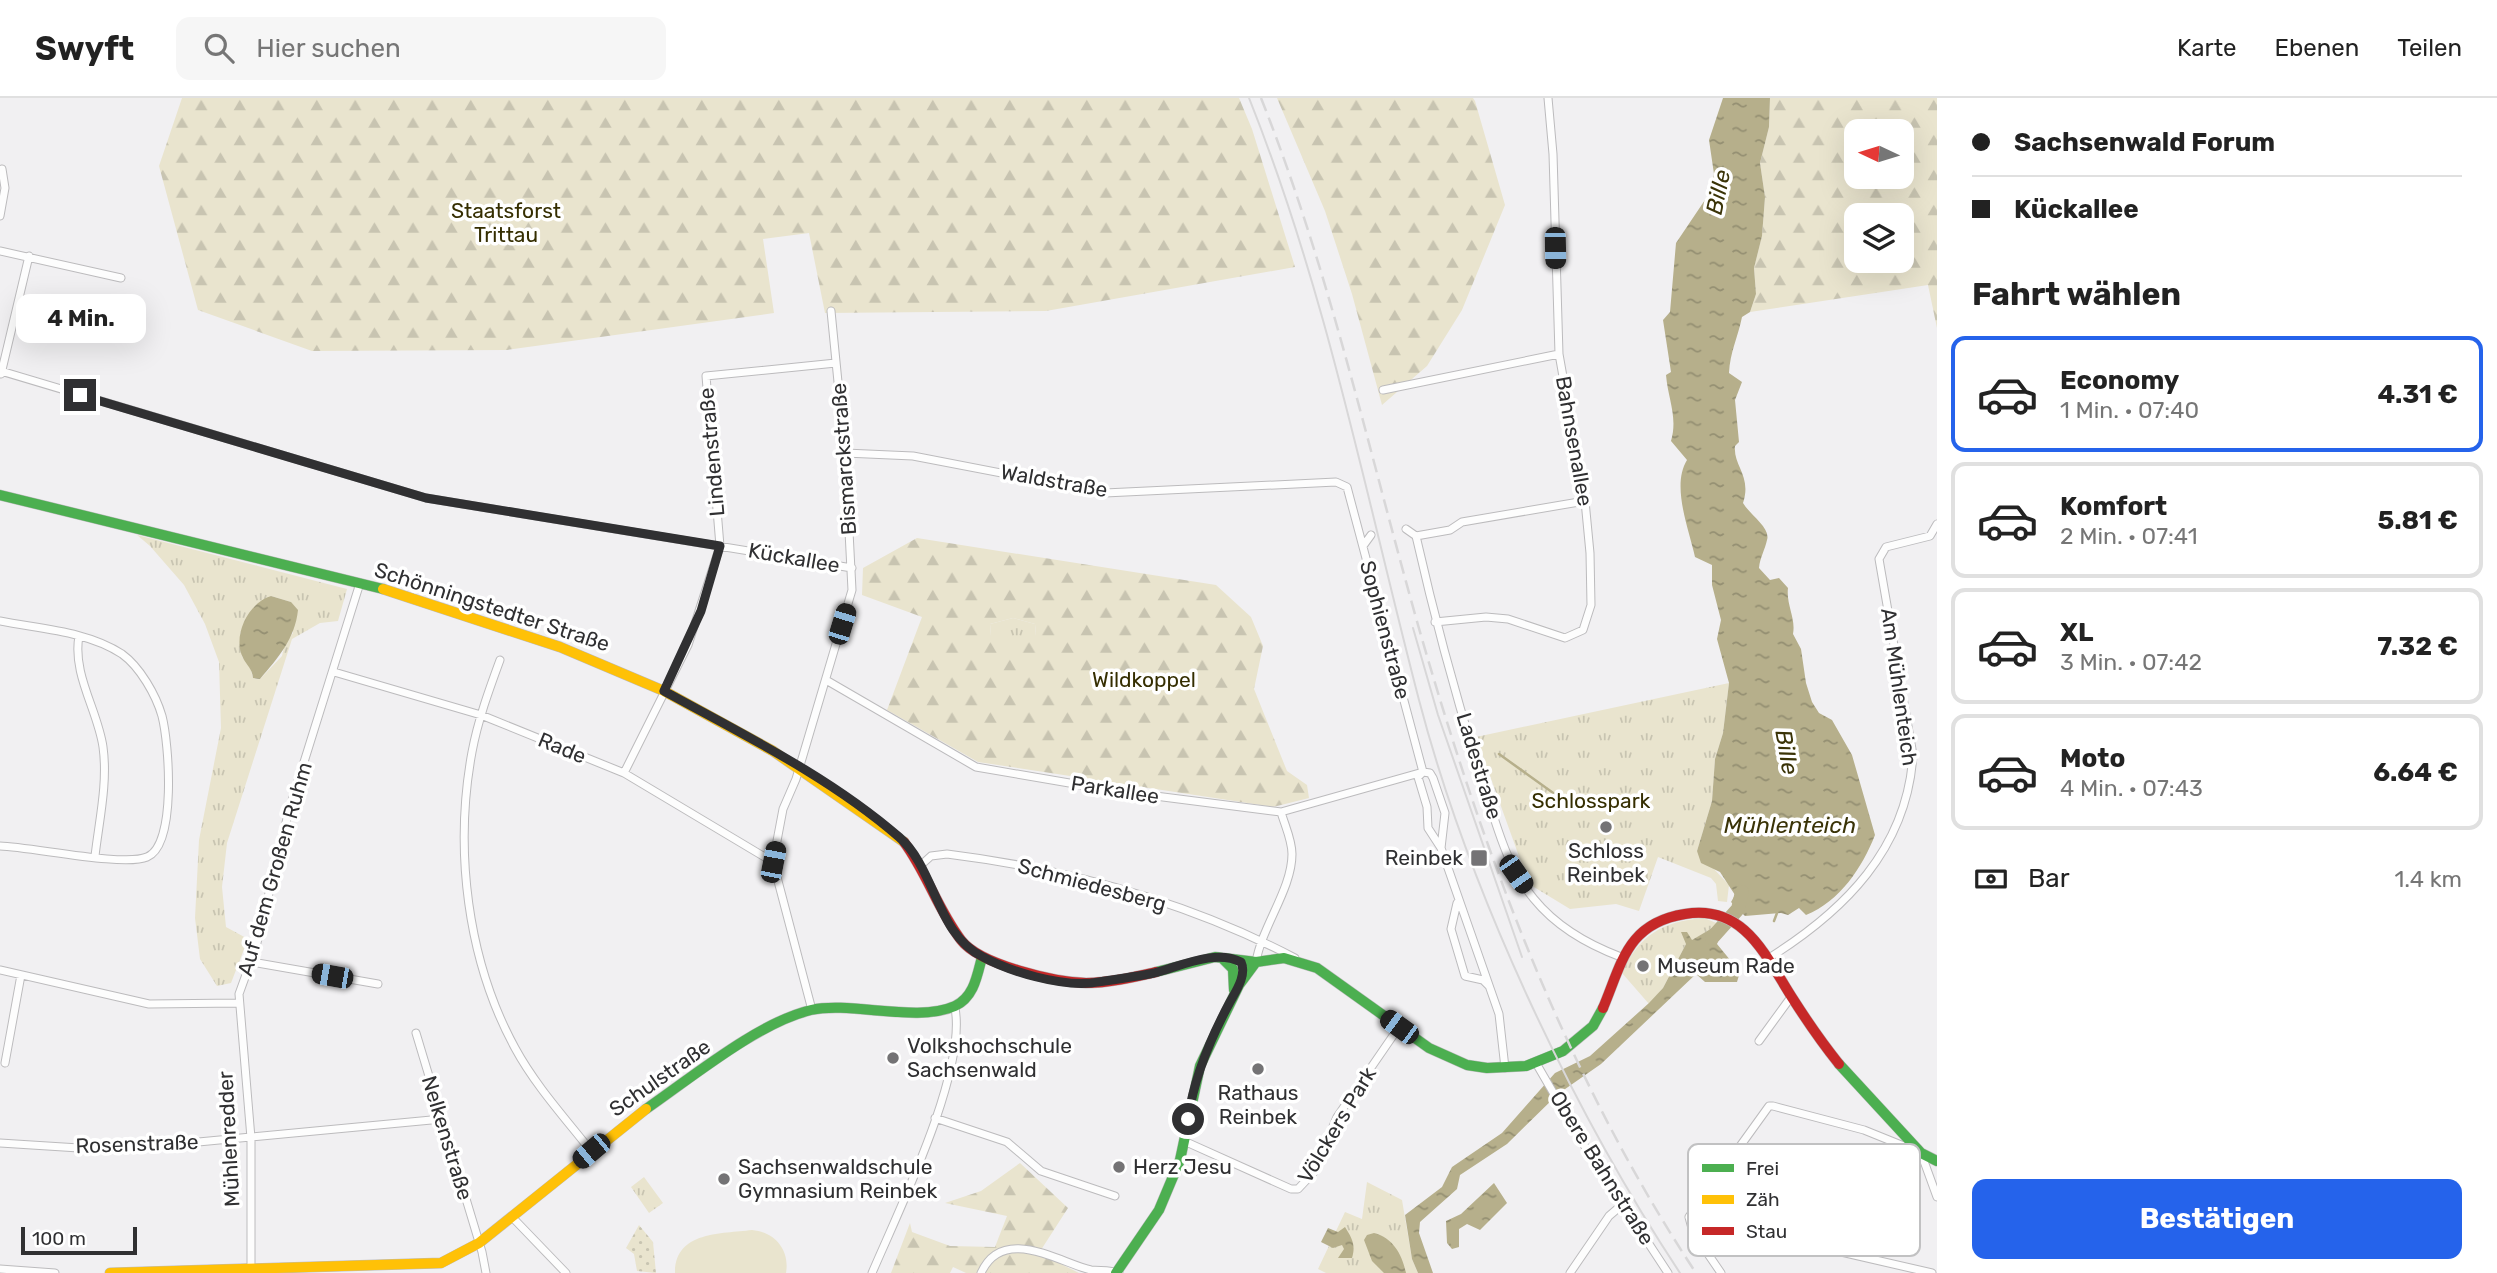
<!DOCTYPE html>
<html lang="de">
<meta charset="utf-8">
<style>
body{margin:0;font-family:Rubik,sans-serif;background:#f6f6f6;color:#222;height:100vh;display:flex;flex-direction:column;font-size:26px;white-space:nowrap}
*{box-sizing:border-box;margin:0}
p{font-size:23px;color:#767676}
.icon{flex:none;width:38px;height:38px;fill:none;stroke:currentColor;stroke-width:2;stroke-linecap:round;stroke-linejoin:round}
.map{position:relative;flex:1;overflow:hidden}
.drawer{display:flex;flex-direction:column;background:#fff;width:560px}
.drawer>*{flex:none}
.hud{display:grid;align-content:center;height:154px;padding:0 35px;background:#fff}
.needle{width:46px;rotate:274deg}
.buttons{position:absolute;left:1844px;top:21px;display:grid;gap:14px}
.buttons a{display:grid;place-items:center;width:70px;height:70px;border-radius:14px;background:#fff;box-shadow:0 7px 28px #0002;font-size:35px}
.scale{position:absolute;left:21px;bottom:18px;width:116px;box-sizing:border-box;padding-left:7px;border:4px solid #303032;border-top:0;font-size:19px;line-height:24px;white-space:nowrap;color:#303032;-webkit-text-stroke:5px #fff;paint-order:stroke}
.end{position:absolute;width:32px;height:32px;margin:-16px;border:9px solid #303032;background:#fff;box-shadow:0 0 0 4px #fff}
.from{border-radius:50%}
.bubble{position:absolute;height:49px;border-radius:14px;background:#fff;box-shadow:0 7px 28px #0002;font-size:23px;font-weight:700;line-height:49px;text-align:center}
.car{position:absolute;width:21px;height:42px;margin:-21px -10px;border-radius:9px;box-shadow:0 0 5px 2px #0007;background:linear-gradient(#222 24%,#8ab4d8 0 40%,#222 0 76%,#8ab4d8 0 86%,#222 0)}
.hud b{display:flex;align-items:center;gap:24px;height:66px;font-size:26px}
.hud b+b{border-top:2px solid #e0e0e0}
.hud i{width:18px;height:18px;background:#222}
ul{padding:0;list-style:none}
li{display:flex;align-items:center;gap:21px;height:116px;margin:0 14px 10px;padding:0 21px;border:4px solid #e0e0e0;border-radius:14px}
li div{flex:1}
li b{display:block;font-size:26px}
li em{font-style:normal;font-weight:700}
li.active{border-color:#2563eb}
li>.icon{width:63px;height:63px;stroke-width:1.5}
h2{padding:0 35px;font-size:32px;line-height:84px}
.pay{display:flex;align-items:center;gap:18px;height:77px;padding:0 35px;font-size:26px}
.pay p{margin-inline-start:auto}
.primary-button{display:flex;gap:14px;margin-top:auto;padding:14px 35px}
.primary-button a{flex:1;height:80px;border-radius:14px;background:#2563eb;color:#fff;font-size:28px;font-weight:700;line-height:80px;text-align:center}
header{display:flex;align-items:center;gap:42px;box-sizing:border-box;height:98px;padding:0 35px;background:#fff;border-bottom:2px solid #e0e0e0}
header strong{font-size:33px}
nav{display:flex;gap:38px;margin-inline-start:auto;font-size:24px}
.search{width:490px;height:63px;background:#f6f6f6;display:flex;align-items:center;gap:18px;box-sizing:border-box;padding:0 24px;border-radius:14px;color:#767676;font-size:26px}
main{display:flex;flex:1;min-height:0}
.map>svg:first-child{display:block}
</style>
<header>
<strong>Swyft</strong>
<div class="search"><svg class="icon" aria-label="search" viewBox="0 0 24 24"><circle cx="10" cy="10" r="6"/><path d="M15 15l6 6"/></svg>Hier suchen</div>
<nav><a>Karte</a><a>Ebenen</a><a>Teilen</a></nav>
</header>
<main>
<div class="map">
<svg width="1937" height="1175" viewBox="0 0 1937 1175">
<defs>
<pattern id="grass-tufts" width="24" height="20" patternUnits="userSpaceOnUse" patternTransform="scale(1.75)"><rect width="24" height="20" fill="#e9e4ce"/><path d="M3 7l-1-3M5 7V3M7 7l1-3M15 17l-1-3M17 17v-4M19 17l1-3" fill="none" stroke="#c8c4b1"/></pattern>
<pattern id="forest-firs" width="22" height="20" patternUnits="userSpaceOnUse" patternTransform="scale(1.75)"><rect width="22" height="20" fill="#e9e4ce"/><path d="M5 1l3.5 6h-7zM16 11l3.5 6h-7z" fill="#c8c4b1"/></pattern>
<pattern id="garden-dots" width="8" height="8" patternUnits="userSpaceOnUse" patternTransform="scale(1.75)"><rect width="8" height="8" fill="#e9e4ce"/><path d="M2 2h.1M6 6h.1" fill="none" stroke="#c8c4b1" stroke-width="1.8" stroke-linecap="round"/></pattern>
<pattern id="water-ripples" width="26" height="14" patternUnits="userSpaceOnUse" patternTransform="scale(1.75)"><rect width="26" height="14" fill="#b6af8b"/><path d="M2 4q2-2 4 0t4 0M15 11q2-2 4 0t4 0" fill="none" stroke="#948f72"/></pattern>
</defs>
<rect width="100%" height="100%" fill="#f1f0f2"/>
<path fill="url(#grass-tufts)" fill-rule="evenodd" d="M137 437 347 491 338 523 320 525 292 541 227 745 222 789 226 829 248 841 231 885 217 888 200 861 195 820 199 742 221 630 219 564 205 526 184 487 150 448ZM271 498 291 504 293 535 285 545 282 558 260 581 253 580 250 568 242 559 240 535Z
M1013 520 1035 526 1036 538 991 539 990 526Z
M1729 585 1723 635 1715 661 1712 703 1697 753 1729 787 1727 804 1718 803 1716 786 1711 780 1658 759 1639 813 1616 806 1570 811 1529 786 1476 639Z
M1704 820 1719 826 1686 846 1663 890 1649 906 1622 875C1639 837 1663 823 1704 820Z
M644 1079 663 1105 649 1115 631 1089Z
M1367 1084 1402 1102 1412 1161 1418 1175H1326L1318 1171 1345 1114 1362 1121Z"/>
<path fill="url(#forest-firs)" fill-rule="evenodd" d="M182 0H1239L1252 31 1295 169 1046 213 825 215 809 135 763 141 774 215 507 252 312 253 198 212 159 68Z
M1277 0H1473L1475 3 1505 107 1462 212 1427 268 1382 307 1352 196 1325 113Z
M1770 0H1937V230L1928 187 1750 214 1756 196 1754 170 1762 138 1765 99 1760 65 1769 29ZM1857 33H1902V79H1857ZM1857 117H1902V163H1857Z
M917 440 1216 487 1251 519 1263 548 1254 591 1287 673 1307 687 1309 700 1273 709 978 664 887 612 922 519 862 497 863 470ZM1013 520 1035 526 1036 538H991L990 526Z
M1020 1065 1068 1110 1039 1155 1079 1175H966L953 1169 950 1175H891L910 1125 912 1134 950 1148 995 1149 1007 1118 945 1105 981 1093Z"/>
<path fill="url(#garden-dots)" d="M639 1127 653 1144 656 1175 637 1173 634 1156 626 1150Z"/>
<path fill="#e9e4ce" d="M752 1132C775 1134 790 1152 786 1175H675C675 1133 721 1136 752 1132Z"/>
<path fill="url(#water-ripples)" d="M1723 0H1770L1769 29 1760 65 1765 99 1762 138 1754 170 1756 196 1750 214 1742 219C1738 239 1730 254 1729 275L1742 284 1735 302 1739 344 1735 348C1733 368 1752 378 1743 405 1750 417 1771 430 1767 442 1765 452 1760 459 1759 470L1770 482 1779 480 1788 490C1786 507 1796 520 1793 536L1801 551 1806 585 1812 604 1819 615 1832 622 1852 657 1875 737C1862 770 1840 803 1806 817L1799 810 1788 817 1781 815 1745 818 1731 804 1735 797 1720 774 1701 765 1697 753 1712 703 1715 661 1723 635 1729 585 1717 541 1721 522 1712 487V467L1695 459C1689 431 1671 388 1687 362L1671 343C1678 319 1668 301 1666 277L1671 274 1663 222 1670 214 1676 145 1711 93 1714 76 1709 42Z
M271 498 291 504 298 512C295 541 278 560 260 581L253 580C252 570 247 568 243 560 232 538 248 505 271 498Z
M1719 826 1724 828 1717 846 1740 874 1737 884H1705L1696 876 1601 966 1558 996 1507 1046 1460 1077 1457 1091 1420 1124 1419 1135 1433 1175H1418L1412 1161 1405 1117 1442 1089 1452 1069 1502 1035 1555 975 1590 958 1649 905 1663 890 1686 846 1681 834H1687L1692 842Z
M1494 1085 1507 1105 1480 1132 1467 1126 1459 1131V1149L1452 1151 1447 1145 1446 1123 1461 1116Z
M1345 1129C1352 1140 1356 1147 1352 1160H1338L1344 1151 1342 1147 1333 1150 1321 1144 1328 1130 1338 1134Z
M1374 1135C1393 1140 1402 1156 1406 1175H1384L1372 1163 1364 1142 1367 1137Z"/>
<g fill="none" stroke-linecap="round" stroke-linejoin="round">
<path stroke="#b6af8b" stroke-width="2.5" d="M1499 656 1563 702
M1774 823 1777 815"/>
<path stroke="#b6af8b" stroke-width="14" d="M1712 840 1738 811 1742 794"/>
<g stroke="#bcbbbd" stroke-width="9">
<path id="street" d="M0 118 5 90 2 71
M0 153 121 180
M1 273 426 400 852 470
M1 276 29 158
M1383 292 1559 256
M845 355 913 358 1105 395 1336 384 1347 389 1423 674 1418 679 1427 709 1428 730 1441 750
M1406 431 1416 438C1435 522 1457 603 1483 685 1496 725 1506 768 1534 801 1556 828 1589 847 1621 859
M1416 438 1450 432 1462 424 1585 403
M1363 448 1371 437
M0 523C40 531 87 533 122 556 140 569 156 597 162 618 169 645 177 747 147 759 124 769 32 749 0 748
M1435 524 1486 519 1508 521 1565 540 1583 532 1591 507 1590 455 1585 403 1559 256 1553 56 1548 0
M79 538C72 576 98 613 103 649 108 685 99 723 95 758
M500 562C489 592 478 622 472 654 454 751 467 862 515 950 535 987 565 1020 591 1053
M334 574 481 617 624 675 773 764
M826 582 976 669 1116 693 1281 714 1423 674
M1423 674 1430 675 1433 680 1445 715 1441 750 1499 916 1505 970
M624 675 688 547 720 448 706 278 836 265
M921 767 931 758 947 756C1067 771 1188 804 1295 860
M1457 805 1451 831 1465 878 1483 882 1489 888
M1769 860C1844 813 1907 751 1913 657L1879 461 1886 449 1930 438 1937 426
M252 864 378 886
M1256 864C1262 828 1292 791 1292 756 1292 742 1285 728 1281 714
M0 872 149 906 239 905
M812 912 773 764 783 711 796 681 852 492 845 355 831 213
M416 935 482 1154 486 1175
M1759 943 1791 899
M5 965 21 877
M1536 965 1580 1041 1668 1175
M935 1020 1007 1044 1041 1073 1115 1098
M1184 1043 1291 1091H1298L1314 1074 1337 1019 1399 929
M0 1045 79 1050 167 1047 442 1021
M1689 1119 1769 1008H1773L1864 1032 1921 1055 1937 1099
M1689 1119 1932 1175
M1689 1119 1693 1134 1721 1175
M513 1120 566 1175
M251 1169V1040L239 896 256 849 289 712 360 485
M0 1171 55 1175
M872 1175C898 1114 967 974 955 910
M981 1175C1003 1126 1060 1165 1091 1172 1101 1173 1110 1172 1119 1175
M1570 1175 1609 1118 1623 1106"/>
</g>
<g stroke="#bcbbbd" stroke-width="11">
<path id="fast" d="M0 397 383 491
M1222 860 1233 871 1234 892
M1156 874 1215 859 1256 864 1284 860 1317 870 1429 950 1467 967 1487 970 1526 968 1563 953 1593 928 1603 910
M1839 966 1921 1055 1937 1063
M646 1011C691 980 759 924 811 912 851 903 917 925 955 908 974 899 977 878 982 859
M1116 1175 1159 1112 1180 1062 1200 968 1239 887 1256 864"/>
</g>
<g stroke="#bcbbbd" stroke-width="11">
<path id="slow" d="M383 491 560 549 664 593 773 653 904 744
M110 1175 441 1165 479 1145 646 1011"/>
</g>
<g stroke="#bcbbbd" stroke-width="11">
<path id="jam" d="M904 744C927 775 938 812 961 842 980 867 1055 884 1086 885 1108 885 1134 879 1156 874
M1603 910C1622 865 1627 825 1685 816 1745 806 1766 859 1793 901 1807 923 1823 946 1839 966"/>
</g>
<use href="#street" stroke="#fdfdfd" stroke-width="7"/>
<use href="#fast" stroke="#4caf50" stroke-width="10"/>
<use href="#slow" stroke="#ffc107" stroke-width="10"/>
<use href="#jam" stroke="#c62828" stroke-width="10"/>
<path stroke="#d8d7d8" stroke-width="2" d="M1249 0C1327 195 1366 399 1419 602 1469 793 1571 1010 1680 1175
M1413 530 1438 617 1522 859"/>
<path stroke="#d8d7d8" stroke-width="2.5" stroke-dasharray="14 7" stroke-linecap="butt" d="M1261 0C1329 171 1368 350 1418 527 1483 754 1565 977 1696 1175"/>
</g>
<g fill="none" stroke-linecap="round" stroke-linejoin="round">
<path stroke="#303032" stroke-width="9" d="M80 297 426 400 720 448 701 513 664 593C744 637 830 679 899 739 936 771 936 836 983 859 1011 874 1059 888 1091 885 1112 882 1134 879 1154 875 1181 868 1215 851 1241 864 1247 877 1236 893 1230 904 1210 941 1194 979 1188 1021"/>
</g>
<g fill="#747375" stroke="#fff" stroke-width="2.5">
<circle cx="1606" cy="729" r="7"/>
<rect x="1470" y="751" width="18" height="18" rx="3.5"/>
<circle cx="1643" cy="868" r="7"/>
<circle cx="893" cy="960" r="7"/>
<circle cx="1258" cy="971" r="7"/>
<circle cx="1119" cy="1069" r="7"/>
<circle cx="724" cy="1081" r="7"/>
</g>
<g text-anchor="middle" stroke-width="7" stroke-linejoin="round" paint-order="stroke">
<g font-size="21" fill="#352e01" stroke="#fff">
<text x="506" y="120">Staatsforst<tspan x="506" dy="24">Trittau</tspan></text>
<text x="1144" y="589">Wildkoppel</text>
<text x="1591" y="710">Schlosspark</text>
</g>
<g font-size="21" fill="#303032" stroke="#fff">
<text transform="translate(1574 343) rotate(80)" y="7">Bahnsenallee</text>
<text transform="translate(712 354) rotate(-95)" y="7">Lindenstraße</text>
<text transform="translate(844 361) rotate(-94)" y="7">Bismarckstraße</text>
<text transform="translate(1054 383) rotate(10)" y="7">Waldstraße</text>
<text transform="translate(794 460) rotate(10)" y="7">Kückallee</text>
<text transform="translate(492 509) rotate(18)" y="7">Schönningstedter Straße</text>
<text transform="translate(1385 532) rotate(75)" y="7">Sophienstraße</text>
<text transform="translate(1899 589) rotate(82)" y="7">Am Mühlenteich</text>
<text transform="translate(562 650) rotate(22)" y="7">Rade</text>
<text transform="translate(1479 668) rotate(73)" y="7">Ladestraße</text>
<text transform="translate(1115 692) rotate(9)" y="7">Parkallee</text>
<text transform="translate(275 771) rotate(-74)" y="7">Auf dem Großen Ruhm</text>
<text transform="translate(1092 787) rotate(15)" y="7">Schmiedesberg</text>
<text transform="translate(660 980) rotate(-35)" y="7">Schulstraße</text>
<text transform="translate(1337 1027) rotate(-59)" y="7">Völckers Park</text>
<text transform="translate(447 1040) rotate(73)" y="7">Nelkenstraße</text>
<text transform="translate(229 1041) rotate(-93)" y="7">Mühlenredder</text>
<text transform="translate(137 1046) rotate(-2)" y="7">Rosenstraße</text>
<text transform="translate(1602 1070) rotate(58)" y="7">Obere Bahnstraße</text>
</g>
<g font-size="21" fill="#303032" stroke="#fff" text-anchor="start">
<text x="1606" y="760" text-anchor="middle">Schloss<tspan x="1606" dy="24">Reinbek</tspan></text>
<text x="1463" y="767" text-anchor="end">Reinbek</text>
<text x="1657" y="875">Museum Rade</text>
<text x="907" y="955">Volkshochschule<tspan x="907" dy="24">Sachsenwald</tspan></text>
<text x="1258" y="1002" text-anchor="middle">Rathaus<tspan x="1258" dy="24">Reinbek</tspan></text>
<text x="738" y="1076">Sachsenwaldschule<tspan x="738" dy="24">Gymnasium Reinbek</tspan></text>
<text x="1133" y="1076">Herz Jesu</text>
</g>
<g font-size="23" font-style="italic" fill="#3a3307" stroke="#fff">
<text transform="translate(1718 94) rotate(-78)" y="8">Bille</text>
<text transform="translate(1787 654) rotate(80)" y="8">Bille</text>
<text x="1790" y="735">Mühlenteich</text>
</g>
</g>
<rect x="1688" y="1046" width="232" height="112" rx="10" fill="#fff" stroke="#c1c1c2" stroke-width="2"/>
<rect x="1702" y="1066" width="32" height="8" fill="#4caf50"/>
<rect x="1702" y="1097" width="32" height="9" fill="#ffc107"/>
<rect x="1702" y="1129" width="32" height="8" fill="#c62828"/>
<g font-size="19" fill="#303032">
<text x="1746" y="1077">Frei</text>
<text x="1746" y="1108">Zäh</text>
<text x="1746" y="1140">Stau</text>
</g>
</svg>
<div class="buttons">
<a><svg class="needle" viewBox="-14 -14 28 28"><path d="M0-13l5 13h-10z" fill="#e53935"/><path d="M0 13l5-13h-10z" fill="#767676"/></svg></a>
<a><svg class="icon" aria-label="layers" viewBox="0 0 24 24"><path d="M12 4l9 5-9 5-9-5zM3 14l9 5 9-5"/></svg></a>
</div>
<div class="scale">100 m</div>
<i class="end from" style="left:1188px;top:1021px"></i>
<i class="end" style="left:80px;top:297px"></i>
<div class="bubble" style="left:16px;top:196px;width:130px">4 Min.</div>
<i class="car" style="left:1555px;top:150px;rotate:179deg"></i>
<i class="car" style="left:842px;top:526px;rotate:17deg"></i>
<i class="car" style="left:773px;top:764px;rotate:11deg"></i>
<i class="car" style="left:1516px;top:776px;rotate:145deg"></i>
<i class="car" style="left:332px;top:878px;rotate:280deg"></i>
<i class="car" style="left:1399px;top:929px;rotate:306deg"></i>
<i class="car" style="left:591px;top:1053px;rotate:230deg"></i>
</div>
<section class="drawer">
<div class="hud">
<b><i class="from"></i>Sachsenwald Forum</b>
<b><i></i>Kückallee</b>
</div>
<h2>Fahrt wählen</h2>
<ul>
<li class="active"><svg class="icon" aria-label="car" viewBox="0 0 24 24"><path d="M5 17H2v-5l4-1 3-4h7l3 4 3 1v5h-3M9 17h6M6 11h13"/><circle cx="7" cy="17" r="2"/><circle cx="17" cy="17" r="2"/></svg><div><b>Economy</b><p>1 Min. · 07:40</p></div><em>4.31 €</em></li>
<li><svg class="icon" aria-label="car" viewBox="0 0 24 24"><path d="M5 17H2v-5l4-1 3-4h7l3 4 3 1v5h-3M9 17h6M6 11h13"/><circle cx="7" cy="17" r="2"/><circle cx="17" cy="17" r="2"/></svg><div><b>Komfort</b><p>2 Min. · 07:41</p></div><em>5.81 €</em></li>
<li><svg class="icon" aria-label="car" viewBox="0 0 24 24"><path d="M5 17H2v-5l4-1 3-4h7l3 4 3 1v5h-3M9 17h6M6 11h13"/><circle cx="7" cy="17" r="2"/><circle cx="17" cy="17" r="2"/></svg><div><b>XL</b><p>3 Min. · 07:42</p></div><em>7.32 €</em></li>
<li><svg class="icon" aria-label="car" viewBox="0 0 24 24"><path d="M5 17H2v-5l4-1 3-4h7l3 4 3 1v5h-3M9 17h6M6 11h13"/><circle cx="7" cy="17" r="2"/><circle cx="17" cy="17" r="2"/></svg><div><b>Moto</b><p>4 Min. · 07:43</p></div><em>6.64 €</em></li>
</ul>
<div class="pay"><svg class="icon" aria-label="cash" viewBox="0 0 24 24"><path d="M3 7h18v10H3z"/><circle cx="12" cy="12" r="2"/></svg>Bar<p>1.4 km</p></div>
<div class="primary-button"><a>Bestätigen</a></div>
</section>
</main>
